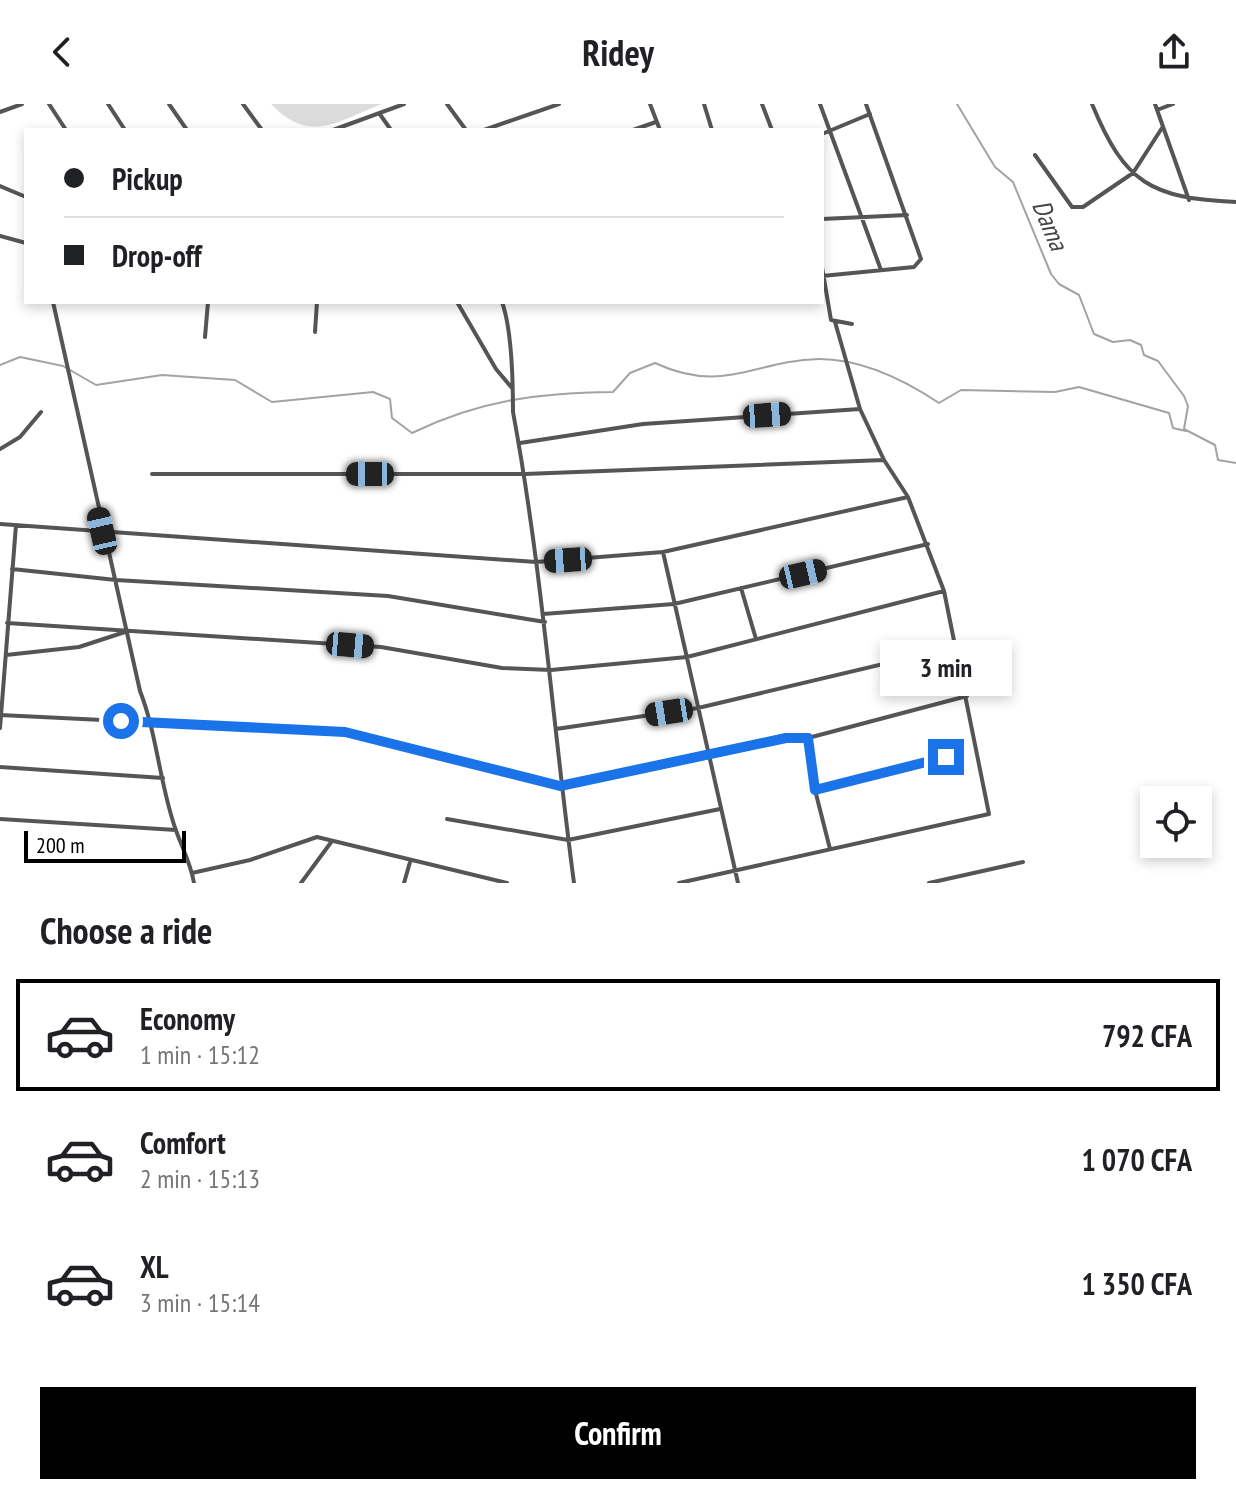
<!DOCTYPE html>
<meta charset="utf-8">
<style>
body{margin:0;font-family:"PT Sans Narrow",sans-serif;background:#f2f2f2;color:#202124;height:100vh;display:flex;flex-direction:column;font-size:30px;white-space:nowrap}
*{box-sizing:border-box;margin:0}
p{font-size:26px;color:#757577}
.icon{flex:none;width:44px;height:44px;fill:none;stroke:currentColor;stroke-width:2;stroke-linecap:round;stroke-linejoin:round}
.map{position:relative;height:779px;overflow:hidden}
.side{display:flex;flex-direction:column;background:#fff;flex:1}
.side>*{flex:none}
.top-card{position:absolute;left:24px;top:24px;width:800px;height:176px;border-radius:0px;box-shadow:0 4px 12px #0003;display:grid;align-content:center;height:176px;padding:0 40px;background:#fff}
.controls{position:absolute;left:1140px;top:682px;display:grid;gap:16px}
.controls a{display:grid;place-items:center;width:72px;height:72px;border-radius:0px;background:#fff;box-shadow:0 4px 12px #0003;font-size:40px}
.scale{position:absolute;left:24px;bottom:20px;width:162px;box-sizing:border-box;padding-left:8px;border:4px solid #000;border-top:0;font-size:22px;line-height:28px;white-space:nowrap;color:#000;-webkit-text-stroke:6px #fff;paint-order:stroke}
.end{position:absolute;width:36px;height:36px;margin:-18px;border:10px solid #1a73e8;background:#fff;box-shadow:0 0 0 4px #fff}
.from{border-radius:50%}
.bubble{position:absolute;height:56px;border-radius:0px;background:#fff;box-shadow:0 4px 12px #0003;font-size:26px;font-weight:600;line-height:56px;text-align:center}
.car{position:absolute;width:24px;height:48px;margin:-24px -12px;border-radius:10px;box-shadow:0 0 6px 2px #0007;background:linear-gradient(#222 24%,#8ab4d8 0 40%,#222 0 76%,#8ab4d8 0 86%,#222 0)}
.top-card b{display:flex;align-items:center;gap:28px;height:76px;font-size:30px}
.top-card b+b{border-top:2px solid #e0e0e0}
.top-card i{width:20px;height:20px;background:#202124}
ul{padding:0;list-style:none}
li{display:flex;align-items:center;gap:24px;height:112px;margin:0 16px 12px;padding:0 24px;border:4px solid transparent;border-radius:0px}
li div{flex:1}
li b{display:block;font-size:30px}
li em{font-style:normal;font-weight:600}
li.on{border-color:#000}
li>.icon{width:72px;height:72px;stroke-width:1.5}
h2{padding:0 40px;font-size:36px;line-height:96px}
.cta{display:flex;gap:16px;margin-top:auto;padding:16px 40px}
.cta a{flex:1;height:92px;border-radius:0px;background:#000;color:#fff;font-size:32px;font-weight:600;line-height:92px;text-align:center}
header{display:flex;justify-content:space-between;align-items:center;height:104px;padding:0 40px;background:#fff;font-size:36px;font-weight:600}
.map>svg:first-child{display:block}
</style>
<header><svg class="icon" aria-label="back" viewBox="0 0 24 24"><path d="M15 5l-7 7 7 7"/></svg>Ridey<svg class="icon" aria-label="share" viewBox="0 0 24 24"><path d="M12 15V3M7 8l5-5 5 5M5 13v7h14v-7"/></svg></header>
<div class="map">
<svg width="1236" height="779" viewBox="0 0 1236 779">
<rect width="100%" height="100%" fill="#fff"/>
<path fill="#dcdcdc" d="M271 0H382C337 17 310 41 271 0Z"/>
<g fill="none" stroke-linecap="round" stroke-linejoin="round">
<path stroke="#a3a3a3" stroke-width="2" d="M957 0 995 63 1013 78 1051 170 1059 180 1079 191 1094 230 1113 238 1130 236 1141 241 1144 251 1158 257 1184 292 1188 302 1184 325 1215 341 1218 356 1236 359
M0 261 20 253 63 262 96 281 162 271 235 276 272 298 373 288 390 295 392 314 412 329C480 296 538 289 613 288L630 269 655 259C724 291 755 256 819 255 862 255 903 275 939 299L961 286 1055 288 1079 283 1169 309 1173 324 1186 327"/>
<path stroke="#555" stroke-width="4" d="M49 0 66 26
M108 0 125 26
M169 0 187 26
M243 0 262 26
M447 0 466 26
M650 0 660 26
M704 0 712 26
M762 0 772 26
M820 0 881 166
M1092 0C1125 80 1151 94 1236 98
M1155 0 1189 96
M1157 6 1173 0
M0 8 22 0
M379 9 391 26
M333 26 404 0
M484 26 559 0
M633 26 656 18
M822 30 870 10
M1035 51 1072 103H1083L1133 69 1162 24
M0 82 26 93
M822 115 907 111
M0 132 26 139
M822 163 831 216 852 220
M822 172 914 163 921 155 866 0
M53 198 140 587C156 628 159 672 172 714 178 737 190 755 194 779
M457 198 496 265 512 284
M502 198C512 226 513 278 513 308 542 464 553 622 574 779
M315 228 317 198
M205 233 208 198
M520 339 643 320 860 305
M0 345 20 333 41 308
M152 370H525L884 356
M0 420 536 458 663 448 908 393
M663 448 738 779
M12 465 116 476 388 492 545 518
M741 484 756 535
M543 510 674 500 928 440
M7 519 381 543 502 564 551 566 687 553 944 487
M6 551 79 543 125 528
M0 611 345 628 560 682 786 634H808L967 592
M0 624 16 421
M556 625 698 604 955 543
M808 634 815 686 830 745
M0 663 163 674
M815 686 946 653
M0 715 176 726
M447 715 568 736 720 705
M192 769 250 756 317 733 507 779
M301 779 332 737
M404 779 410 758
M679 779 989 710 944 487 908 393 884 356 860 305 835 218
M929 779 1023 758"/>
</g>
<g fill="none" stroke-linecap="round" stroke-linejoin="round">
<path stroke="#1a73e8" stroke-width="10" d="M121 617 345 628 560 682 786 634H808L815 686 946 653"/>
</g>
<g text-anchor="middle" stroke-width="6" stroke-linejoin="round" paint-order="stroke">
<g font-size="26" font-style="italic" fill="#444" stroke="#fff">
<text transform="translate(1050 121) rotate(67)" y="9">Dama</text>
</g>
</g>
</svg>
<div class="controls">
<a><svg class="icon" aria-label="locate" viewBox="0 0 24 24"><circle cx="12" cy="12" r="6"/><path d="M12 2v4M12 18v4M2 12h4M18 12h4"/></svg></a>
</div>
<div class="scale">200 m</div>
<i class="end from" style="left:121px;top:617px"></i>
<i class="end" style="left:946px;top:653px"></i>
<div class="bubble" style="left:880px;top:536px;width:132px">3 min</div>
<i class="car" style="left:767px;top:311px;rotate:86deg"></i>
<i class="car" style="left:370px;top:370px;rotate:270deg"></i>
<i class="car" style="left:102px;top:427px;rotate:347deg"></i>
<i class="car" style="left:568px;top:456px;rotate:266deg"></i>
<i class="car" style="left:803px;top:470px;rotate:77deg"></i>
<i class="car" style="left:350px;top:541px;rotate:95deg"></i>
<i class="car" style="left:669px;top:608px;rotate:261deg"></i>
<div class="top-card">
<b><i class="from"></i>Pickup</b>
<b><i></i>Drop-off</b>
</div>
</div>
<section class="side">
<h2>Choose a ride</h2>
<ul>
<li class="on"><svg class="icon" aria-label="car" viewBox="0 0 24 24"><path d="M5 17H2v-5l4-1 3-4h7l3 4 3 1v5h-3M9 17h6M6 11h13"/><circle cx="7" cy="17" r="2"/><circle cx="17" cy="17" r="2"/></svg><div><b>Economy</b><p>1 min · 15:12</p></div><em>792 CFA</em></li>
<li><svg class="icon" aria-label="car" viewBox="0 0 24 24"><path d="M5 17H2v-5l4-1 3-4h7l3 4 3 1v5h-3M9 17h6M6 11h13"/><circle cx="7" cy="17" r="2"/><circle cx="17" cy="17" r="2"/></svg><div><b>Comfort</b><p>2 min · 15:13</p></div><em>1 070 CFA</em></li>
<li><svg class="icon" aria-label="car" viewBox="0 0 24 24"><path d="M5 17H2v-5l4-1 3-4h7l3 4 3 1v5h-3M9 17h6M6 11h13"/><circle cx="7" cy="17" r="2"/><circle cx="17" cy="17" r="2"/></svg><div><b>XL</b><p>3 min · 15:14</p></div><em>1 350 CFA</em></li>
</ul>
<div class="cta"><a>Confirm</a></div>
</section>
